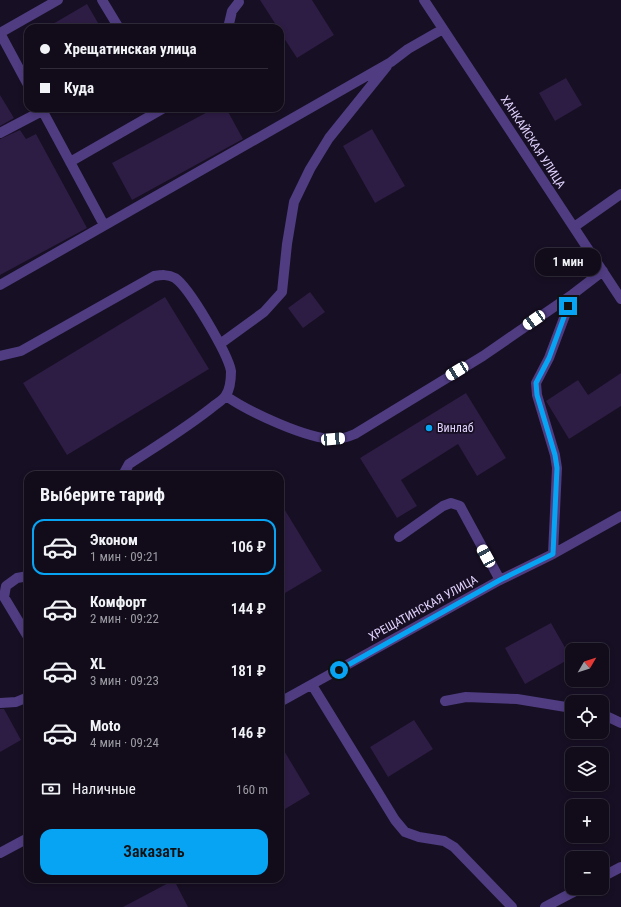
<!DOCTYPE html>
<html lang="ru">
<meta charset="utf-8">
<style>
body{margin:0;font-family:"Roboto Condensed",sans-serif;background:#1a1423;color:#f1f3f6;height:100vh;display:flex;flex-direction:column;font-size:15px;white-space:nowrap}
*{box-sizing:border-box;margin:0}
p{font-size:13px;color:#9c9ba2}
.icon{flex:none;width:22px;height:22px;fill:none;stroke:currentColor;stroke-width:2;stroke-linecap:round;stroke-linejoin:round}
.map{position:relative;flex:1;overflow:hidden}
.drawer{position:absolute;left:24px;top:471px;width:260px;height:412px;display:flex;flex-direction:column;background:#110b1a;border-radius:12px;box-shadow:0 2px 6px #0003,0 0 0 1px #302b39}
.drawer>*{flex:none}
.guide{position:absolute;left:24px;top:24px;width:260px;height:88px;border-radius:12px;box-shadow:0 2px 6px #0003,0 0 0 1px #302b39;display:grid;align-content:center;height:88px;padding:0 16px;background:#110b1a}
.needle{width:26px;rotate:51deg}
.tools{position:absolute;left:565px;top:643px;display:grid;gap:8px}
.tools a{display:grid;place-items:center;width:44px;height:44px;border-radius:8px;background:#110b1a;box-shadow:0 2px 6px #0003,0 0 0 1px #302b39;font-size:20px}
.end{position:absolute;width:18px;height:18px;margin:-9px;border:5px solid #08a4f4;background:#111;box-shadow:0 0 0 2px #111}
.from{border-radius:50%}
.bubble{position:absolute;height:28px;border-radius:12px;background:#110b1a;box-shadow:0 2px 6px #0003,0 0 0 1px #302b39;font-size:13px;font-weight:600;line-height:28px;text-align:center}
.car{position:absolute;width:12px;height:24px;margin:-12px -6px;border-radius:5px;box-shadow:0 0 3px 1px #0007;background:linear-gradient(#fff 24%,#345 0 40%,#fff 0 76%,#345 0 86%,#fff 0)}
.guide b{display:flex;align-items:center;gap:14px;height:38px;font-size:15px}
.guide b+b{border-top:1px solid #302b39}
.guide i{width:10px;height:10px;background:#f1f3f6}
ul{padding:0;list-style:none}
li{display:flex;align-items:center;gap:12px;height:56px;margin:0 8px 6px;padding:0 8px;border:2px solid transparent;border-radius:12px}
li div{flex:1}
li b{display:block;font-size:15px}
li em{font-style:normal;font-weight:600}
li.selected{border-color:#08a4f4}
li>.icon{width:36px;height:36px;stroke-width:1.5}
h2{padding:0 16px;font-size:18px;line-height:48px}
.pay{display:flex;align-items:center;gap:10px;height:44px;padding:0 16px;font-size:15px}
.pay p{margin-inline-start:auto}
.action{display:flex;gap:8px;margin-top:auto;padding:8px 16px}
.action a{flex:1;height:46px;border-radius:12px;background:#08a4f4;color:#111;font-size:16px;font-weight:600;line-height:46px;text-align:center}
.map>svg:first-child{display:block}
</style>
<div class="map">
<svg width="621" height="907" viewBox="0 0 621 907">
<rect width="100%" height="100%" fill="#170f23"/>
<path fill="#2d1c44" d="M260 0H312L334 35 297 58 280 32V28H278Z
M87 4 101 28H46Z
M566 78 582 105 555 121 539 93Z
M0 95 14 118 0 126Z
M215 108H226L243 139 132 200 112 163Z
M372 129 405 186 375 203 343 146Z
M20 130 26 139 36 134 87 228 0 275V139Z
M310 292 325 312 303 328 288 308Z
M165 297 209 369 67 455 23 383Z
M621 373V406L569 439 546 401 578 380 588 395Z
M466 393 506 458 477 476 458 444 401 480 417 506 397 518 360 458Z
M280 502 322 571 280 596Z
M551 623 571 658 525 684 505 648Z
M0 709H4L21 740 0 752Z
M414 720 433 749 388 777 370 747Z
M280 744 310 794 280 812Z
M174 880 188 907H123Z"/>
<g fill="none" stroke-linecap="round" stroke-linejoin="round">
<path stroke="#4f3c81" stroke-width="10" d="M102 0 119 28
M424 0 621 299
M228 28 232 11 239 2
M0 33 58 0
M0 33 28 85
M41 108 104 225
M0 133 42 111
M70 162 164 108
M574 227 621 194
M0 285 391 62 408 49 443 29
M220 344 264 312 282 292 287 244 294 202 310 169 329 138 387 66
M0 356 21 351 154 276C161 275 168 274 175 278 189 287 228 354 231 371 231 379 230 389 226 395 224 399 219 402 215 405 188 427 158 445 129 464L123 475
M226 396C249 412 307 439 334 439 342 439 348 437 355 434L483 356 573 294 603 271
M399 537 443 506 451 503 460 506 500 580
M553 554 557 468 555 455 537 395 536 383 549 358 573 294
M28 576 17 578 6 586 4 597 28 637
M312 685 395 820 405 832 419 837 444 841 454 847 512 907
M445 701 466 697 517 699 572 708
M280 702 500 580 553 554 621 516
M0 703 16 702 28 697
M602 714 621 723
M0 853 28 838
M602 877 621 867
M545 907 581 888"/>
</g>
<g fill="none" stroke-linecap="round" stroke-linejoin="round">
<path stroke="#08a4f4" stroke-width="5" d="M339 670 500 580 553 554 557 468 555 455 537 395 536 383 549 358 568 306"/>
</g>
<circle fill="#08a4f4" stroke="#170f23" stroke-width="1.5" cx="429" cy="428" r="4"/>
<g text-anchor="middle" stroke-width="3.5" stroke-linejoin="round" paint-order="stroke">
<g font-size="12" fill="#e2d3fe" stroke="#170f23">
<text transform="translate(533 142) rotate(57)" y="4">ХАНКАЙСКАЯ УЛИЦА</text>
<text transform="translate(423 608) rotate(-29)" y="4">ХРЕЩАТИНСКАЯ УЛИЦА</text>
</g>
<g font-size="12" fill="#e2d3fe" stroke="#170f23" text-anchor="start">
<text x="437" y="432">Винлаб</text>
</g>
</g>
</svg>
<div class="tools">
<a><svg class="needle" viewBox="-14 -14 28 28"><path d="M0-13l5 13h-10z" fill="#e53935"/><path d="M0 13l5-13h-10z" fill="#9c9ba2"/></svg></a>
<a><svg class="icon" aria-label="locate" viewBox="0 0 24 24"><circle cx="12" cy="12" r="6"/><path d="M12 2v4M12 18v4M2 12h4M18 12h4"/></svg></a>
<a><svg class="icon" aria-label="layers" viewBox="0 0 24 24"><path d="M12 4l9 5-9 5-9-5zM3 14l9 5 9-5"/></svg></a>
<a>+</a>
<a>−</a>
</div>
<i class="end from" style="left:339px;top:670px"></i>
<i class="end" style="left:568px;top:306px"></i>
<div class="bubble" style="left:535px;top:248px;width:66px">1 мин</div>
<i class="car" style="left:534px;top:320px;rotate:235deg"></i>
<i class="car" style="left:457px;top:371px;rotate:239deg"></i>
<i class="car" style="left:333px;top:439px;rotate:85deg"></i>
<i class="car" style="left:486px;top:556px;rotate:331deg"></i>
<div class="guide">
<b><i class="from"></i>Хрещатинская улица</b>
<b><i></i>Куда</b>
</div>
<section class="drawer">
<h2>Выберите тариф</h2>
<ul>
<li class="selected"><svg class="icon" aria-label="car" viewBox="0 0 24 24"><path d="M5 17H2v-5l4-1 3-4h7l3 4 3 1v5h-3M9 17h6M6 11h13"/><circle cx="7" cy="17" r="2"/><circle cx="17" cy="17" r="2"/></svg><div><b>Эконом</b><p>1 мин · 09:21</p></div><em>106 ₽</em></li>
<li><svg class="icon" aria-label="car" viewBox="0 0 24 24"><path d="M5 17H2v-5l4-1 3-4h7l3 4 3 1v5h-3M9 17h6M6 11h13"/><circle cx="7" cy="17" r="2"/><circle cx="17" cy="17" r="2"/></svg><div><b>Комфорт</b><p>2 мин · 09:22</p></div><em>144 ₽</em></li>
<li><svg class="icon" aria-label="car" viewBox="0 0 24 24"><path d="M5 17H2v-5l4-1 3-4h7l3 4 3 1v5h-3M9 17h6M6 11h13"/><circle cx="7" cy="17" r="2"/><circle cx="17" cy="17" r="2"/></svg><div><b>XL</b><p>3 мин · 09:23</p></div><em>181 ₽</em></li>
<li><svg class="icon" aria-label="car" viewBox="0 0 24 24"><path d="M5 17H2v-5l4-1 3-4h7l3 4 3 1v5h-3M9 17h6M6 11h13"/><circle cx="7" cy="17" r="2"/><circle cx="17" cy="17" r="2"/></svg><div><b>Moto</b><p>4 мин · 09:24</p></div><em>146 ₽</em></li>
</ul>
<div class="pay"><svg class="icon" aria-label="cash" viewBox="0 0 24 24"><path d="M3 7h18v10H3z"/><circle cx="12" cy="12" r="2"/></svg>Наличные<p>160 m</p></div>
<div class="action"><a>Заказать</a></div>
</section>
</div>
